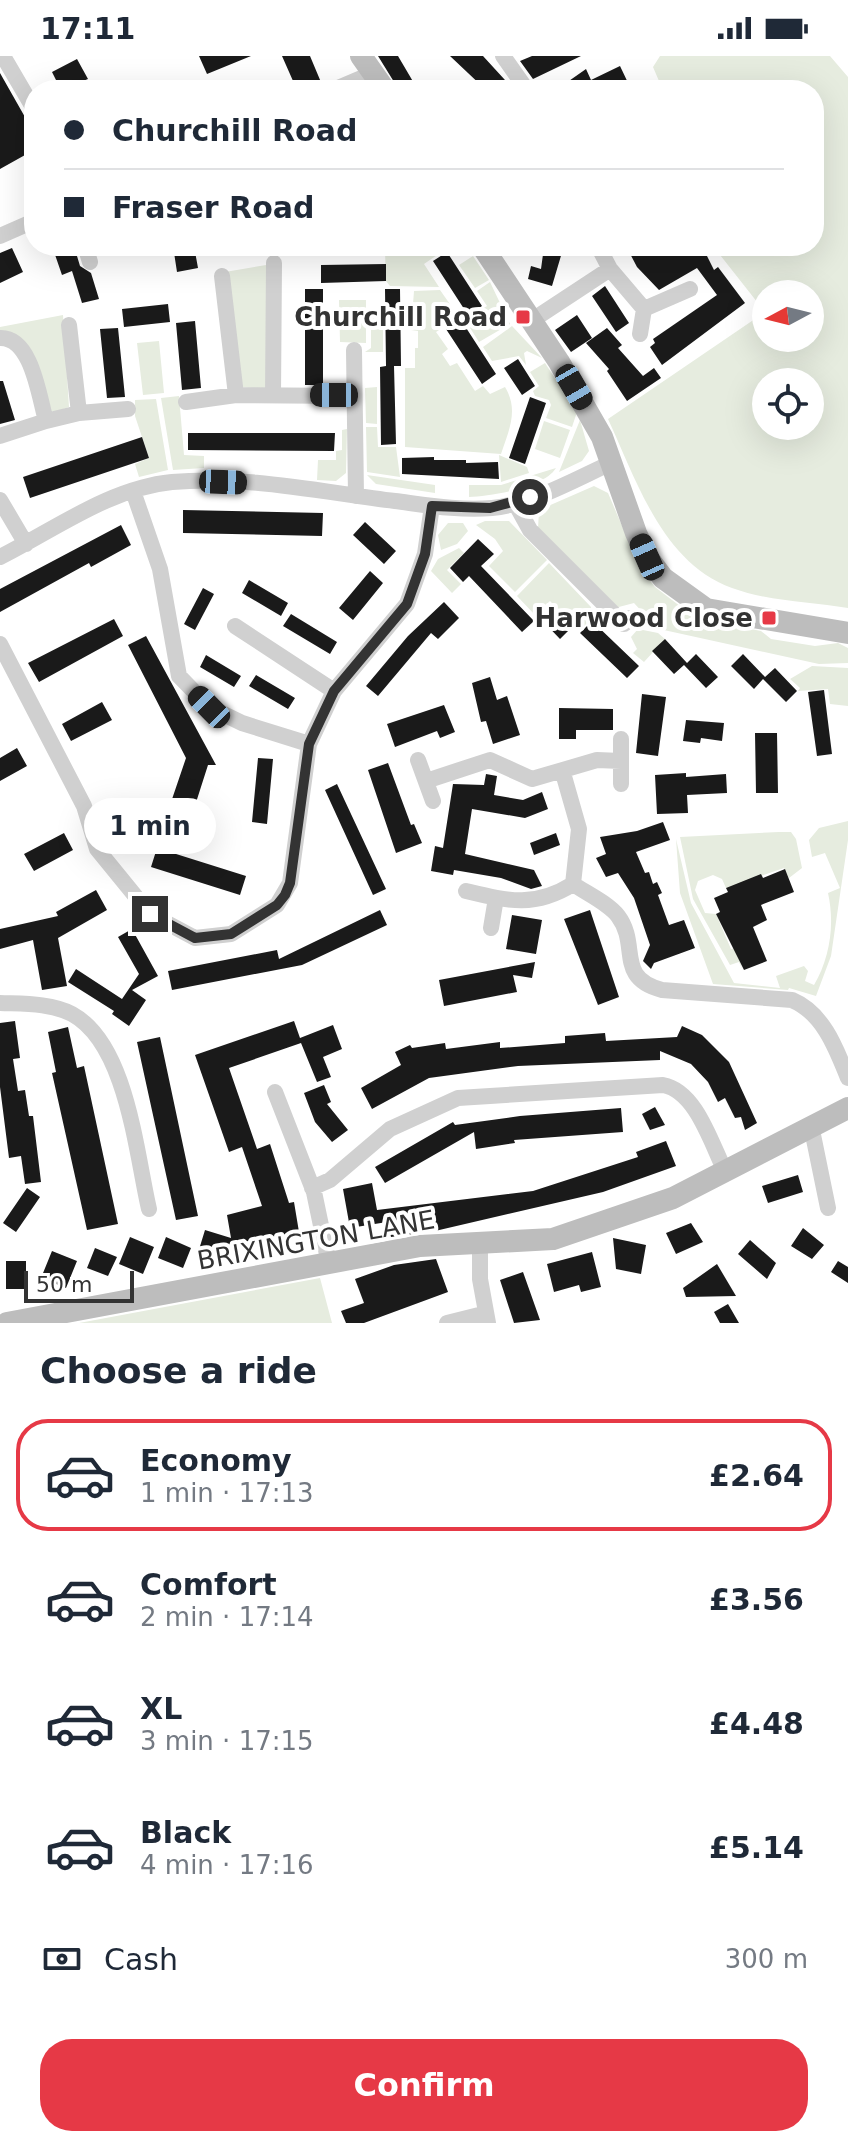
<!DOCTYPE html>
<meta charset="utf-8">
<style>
body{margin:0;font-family:"DejaVu Sans",sans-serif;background:#f2f2f3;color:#1f2937;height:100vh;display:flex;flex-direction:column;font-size:30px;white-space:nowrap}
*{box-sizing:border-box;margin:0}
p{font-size:26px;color:#747a83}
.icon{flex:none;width:44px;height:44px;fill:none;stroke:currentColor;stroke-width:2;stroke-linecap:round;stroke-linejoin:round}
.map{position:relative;height:1267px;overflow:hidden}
.drawer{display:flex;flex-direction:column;background:#fff;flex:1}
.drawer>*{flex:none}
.banner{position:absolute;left:24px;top:24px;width:800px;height:176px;border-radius:32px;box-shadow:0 8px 32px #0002;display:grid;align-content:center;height:176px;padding:0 40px;background:#fff}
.needle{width:52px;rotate:263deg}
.tools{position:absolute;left:752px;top:224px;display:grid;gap:16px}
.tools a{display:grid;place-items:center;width:72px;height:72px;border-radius:50%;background:#fff;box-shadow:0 8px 32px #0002;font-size:40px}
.scale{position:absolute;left:24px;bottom:20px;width:110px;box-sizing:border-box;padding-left:8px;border:4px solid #333;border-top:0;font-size:22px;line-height:28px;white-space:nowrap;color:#333;-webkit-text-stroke:6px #fff;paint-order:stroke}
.end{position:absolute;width:36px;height:36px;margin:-18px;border:10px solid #333;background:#fff;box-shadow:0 0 0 4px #fff}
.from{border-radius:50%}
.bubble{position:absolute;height:56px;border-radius:28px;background:#fff;box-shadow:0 8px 32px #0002;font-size:26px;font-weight:700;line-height:56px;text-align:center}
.car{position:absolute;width:24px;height:48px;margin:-24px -12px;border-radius:10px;box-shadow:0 0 6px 2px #0007;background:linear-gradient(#222 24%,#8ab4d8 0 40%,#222 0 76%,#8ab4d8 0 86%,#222 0)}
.banner b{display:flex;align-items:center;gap:28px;height:76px;font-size:30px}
.banner b+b{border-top:2px solid #e0e1e3}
.banner i{width:20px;height:20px;background:#1f2937}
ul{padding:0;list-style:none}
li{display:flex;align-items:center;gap:24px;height:112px;margin:0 16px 12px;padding:0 24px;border:4px solid transparent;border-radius:32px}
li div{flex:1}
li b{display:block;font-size:30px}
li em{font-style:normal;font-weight:700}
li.selected{border-color:#e63946}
li>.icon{width:72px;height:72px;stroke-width:1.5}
h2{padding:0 40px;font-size:36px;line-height:96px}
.pay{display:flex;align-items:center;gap:20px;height:88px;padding:0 40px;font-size:30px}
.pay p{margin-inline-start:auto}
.primary-button{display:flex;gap:16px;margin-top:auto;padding:16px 40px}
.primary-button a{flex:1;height:92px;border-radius:32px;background:#e63946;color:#fff;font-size:32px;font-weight:700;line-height:92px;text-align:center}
.status{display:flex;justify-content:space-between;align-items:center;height:56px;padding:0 40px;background:#fff;direction:ltr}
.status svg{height:22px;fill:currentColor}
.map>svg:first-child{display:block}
</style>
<div class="status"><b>17:11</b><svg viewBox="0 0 49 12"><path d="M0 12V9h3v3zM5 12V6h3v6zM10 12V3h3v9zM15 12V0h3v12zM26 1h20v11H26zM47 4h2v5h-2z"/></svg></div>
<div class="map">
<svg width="848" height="1267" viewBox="0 0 848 1267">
<rect width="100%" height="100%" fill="#fff"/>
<path fill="#e6ecdf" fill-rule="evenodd" d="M660 0H830L848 21V552C811 546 767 545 732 532 662 507 636 423 608 363L765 256 713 190H814V34H659L662 32 653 11ZM810 238V282H766V238ZM810 326V370H766V326Z
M440 191 443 195 424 208 439 231 390 230 386 225 385 195Z
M473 200 489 224 475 232 459 209Z
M266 209 267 329 264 333 241 331 225 216Z
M490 226 510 268 479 286 465 264 487 250 477 235Z
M440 234 459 261 436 276 448 293 442 298 450 310 457 307 475 335 483 330 490 338 505 331C519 354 509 374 501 398L405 391V312H415V292H418V275L411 274 414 235Z
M339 244H366V287L340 286Z
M371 253H383V296H365L371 292Z
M63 259 69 351 55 356 50 355C40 325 36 280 0 275V271Z
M512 270 542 302 527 295 524 297 526 309 519 300 492 305 483 291Z
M159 285 164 337 143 339 137 287Z
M545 307 577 356 572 371 546 362 551 349 549 344 535 340 533 335 539 330 530 316Z
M377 331V368L366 367 365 332Z
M179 340 184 399 204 400V412L173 414 161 342Z
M156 343 168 414 139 421 135 408 149 402 135 360V344Z
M580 364 589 395 582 405 559 416Z
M544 365 570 374 560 402 535 393Z
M366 371H377L378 391H396L400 421 367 416Z
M347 373 346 417 336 425 317 424 318 404H336V395L342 394V374Z
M499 399 527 411 529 417 501 426Z
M556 412C544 432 491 440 469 441V429H501Z
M367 419 435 429V437L376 428Z
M594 430 608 437 640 512 655 531 689 557 704 564 761 575 771 583 815 590 838 587 848 592V607L819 608 641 569 638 567 645 559 634 547 615 552 538 473 539 454Z
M485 465H509L547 504 515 536 489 510 503 495 495 483 476 469Z
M448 467H463L468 475 457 488 441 494 438 479Z
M459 492 464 497 447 514 461 528 452 537 431 515 438 503Z
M549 507 591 551 592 562 579 575 550 545 535 559 517 540Z
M638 573 658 577 665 583 644 606 633 597 637 593 631 581Z
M812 610 848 612V650L830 648 828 633 798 635 800 632 790 623Z
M848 765V784L831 900 816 940 789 932 788 934 713 928 680 837 676 783 691 847 734 927 780 932 776 920 804 910 808 915 805 925 814 929C830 902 835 868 828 837L840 832 825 797 812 801 809 784 819 772Z
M779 776H791L796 783 802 812 789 822 784 812 726 832 722 823 713 819 698 825 695 834 705 857 716 858 731 893 735 892 743 915 739 906 730 909 693 843 680 781Z
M320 1222 332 1267H79Z"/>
<path fill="#1a1a1a" d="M199 0H251L207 18Z
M282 0H310L323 31 297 34Z
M378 0H398L418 34H399Z
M450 0H483L514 34H486Z
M532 0H581L533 23 520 5Z
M77 3 88 23 61 34 52 16Z
M620 10 630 31 624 34H556L586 13 591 24Z
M0 17 34 77V94L0 113Z
M52 190H74L80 210 91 217 99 243 82 247 72 215 62 219Z
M173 190H194L198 212 177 216Z
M626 190H702L714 214 718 211 745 247 662 309 650 291 655 287 653 283 717 239 697 212 659 234 637 211Z
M544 191 563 193 552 230 528 223 531 210 541 213Z
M12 192 23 216 0 227V197Z
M447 196 482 250 468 259 433 205Z
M386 208V225L321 227V209Z
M605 230 629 267 616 276 592 240Z
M305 233H323V329H305Z
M385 233H400L401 310H394L396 388 381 389 380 311 386 310Z
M168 248 170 266 124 271 122 253Z
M577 259 592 282 571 296 555 274Z
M461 264 496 318 482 328 446 273Z
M195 265 201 332 182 334 176 267Z
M118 272 125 341 107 342 100 273Z
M607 272 622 289 618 292 643 320 654 312 661 322 627 345 607 315 609 313 586 287Z
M518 303 535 330 522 339 504 312Z
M0 325H3L15 364 0 368Z
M530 341 546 347 525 408 509 402Z
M188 377H335L334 395 188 394Z
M142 381 149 402 30 442 23 421Z
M434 401V404H466V407L498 406 499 423 402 418V402Z
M183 454 323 457 322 480 183 477Z
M365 466 396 495 384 508 353 479Z
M121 469 131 489 91 511 89 507 0 556V533Z
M478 483 494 498 481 510 534 565 522 576 469 520 463 526 450 512Z
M370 515 383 527 353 564 339 552Z
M249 524 288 547 281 560 242 537Z
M203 532 214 538 195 574 184 568Z
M444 546 459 562 438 583 431 577 378 640 366 630 408 580Z
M549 549 571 572 560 583 538 560Z
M291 558 337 586 330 598 283 570Z
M114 563 123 580 39 626 28 607Z
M592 565 639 610 627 622 580 577Z
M146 580 216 709H208L192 759 169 752 186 702 128 589Z
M665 583 687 607 696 598 718 621 706 632 684 609 674 618 652 595Z
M743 598 765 621 775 612 797 635 786 646 763 623 754 633 731 610Z
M206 599 241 620 234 631 200 611Z
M256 619 295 642 288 653 249 630Z
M490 621 497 644 507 640 520 679 493 688 486 665 481 666 472 627Z
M824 634 832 698 817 700 808 636Z
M642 638 666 641 658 700 636 697Z
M102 646 112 664 71 685 62 668Z
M444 649 455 676 440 682 437 675 395 691 387 668Z
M559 652 613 653V674H576V683H559Z
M686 664 724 667 722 685 701 682 700 687 683 685Z
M755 677H777L778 737H756Z
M17 692 27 710 0 725V702Z
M258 702 273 703 267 768 252 766Z
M388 707 411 769 414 768 422 787 396 797 368 714Z
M686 717V721L726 718 727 737 687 739 688 757 657 758 655 719Z
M486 718 497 720 494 739 523 744 542 736 548 753 525 762 472 753 465 798 534 814 542 830 531 833 501 822 454 814 453 819 431 815 435 790 443 792 453 728 484 729Z
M337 728 386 833 373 839 325 734Z
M663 766 670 784 636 796 645 817 649 816 653 828 657 826 662 837 658 839 669 869 684 864 695 892 654 907 651 913 643 905 650 889 634 842 618 817 606 821 596 802 606 798 600 781 637 775Z
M64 777 73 794 34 815 24 798Z
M556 777 560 789 534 799 530 787Z
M157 792 246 820 240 839 151 811Z
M785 813 794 836 761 849 767 864 753 871 767 905 744 914 716 858 720 856 714 842 728 836 726 832 761 818 763 822Z
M96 834 107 854 58 882 67 930 42 934 33 884 0 893V873L58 860 56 856Z
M380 854 387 869 302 909 172 934 168 915 277 894 279 903Z
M590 854 619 941 598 949 564 863Z
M512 859 542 864 536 898 506 893Z
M132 873 158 920 132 934 146 944 129 970 112 958 114 955 68 926 76 913 122 943 139 918 118 881Z
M535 906 532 922 513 919 517 936 444 950 439 924Z
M15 965 20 1002 13 1003 18 1035 25 1034 29 1060H33L41 1126 25 1128 21 1100 9 1102 0 1031V967Z
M294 965 300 982 333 969 342 993 323 1001 331 1021 317 1026 301 987 229 1012 257 1093 270 1088 289 1147 294 1146 299 1176 221 1190 216 1206 197 1200 205 1174 231 1182 227 1159 262 1150 242 1091 229 1096 195 999Z
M682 970 702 979 729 1006 757 1067 745 1074 741 1061 735 1062 725 1042 718 1046 708 1026 691 1008 660 995V1004L518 1010 429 1022 372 1053 361 1032 401 1009 395 996 410 989 412 992 445 987 446 993 500 986V992L565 987V980L605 977 606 985 677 981Z
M68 971 77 1012 84 1010 118 1168 87 1174 52 1017 56 1016 48 976Z
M160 981 198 1160 176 1164 137 986Z
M324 1029 331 1046 327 1048 348 1074 332 1086 315 1066 304 1037Z
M655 1051 665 1069 650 1074 642 1058Z
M621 1052 623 1076 514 1084 515 1087 476 1093 474 1076 385 1127 375 1111 453 1066 455 1069 520 1060Z
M666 1085 676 1110 603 1136 435 1175 391 1181 387 1166 350 1172 343 1133 372 1127 377 1154 533 1135 638 1101 636 1096Z
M798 1119 803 1136 768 1147 762 1130Z
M27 1132 40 1141 16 1176 3 1167Z
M691 1167 703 1186 676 1198 666 1177Z
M803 1172 824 1189 812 1203 791 1190Z
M130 1181 154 1191 143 1218 119 1208Z
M166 1181 191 1192 183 1212 158 1202Z
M613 1182 646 1189 641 1218 616 1213Z
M750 1184 776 1207 767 1223 738 1198Z
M95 1192 117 1201 108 1220 87 1212Z
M52 1195 77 1205 66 1232 41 1222Z
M592 1196 601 1231 581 1236 579 1229 554 1236 547 1208Z
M436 1203 448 1236 364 1267H346L341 1255 364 1247 355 1223 394 1209Z
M6 1205H26V1233H6Z
M838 1205 848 1211V1227L831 1216Z
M717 1208 736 1240 686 1241 683 1232Z
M523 1216 540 1264 514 1267 500 1224Z
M728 1248 739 1267H720L714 1256Z"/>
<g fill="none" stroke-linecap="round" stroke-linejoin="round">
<path stroke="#d0d0d0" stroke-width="16" d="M3 0 34 53
M503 0 527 34
M333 34 373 17
M0 180 34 165
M85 190 90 206
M598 190 610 213
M222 220 236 339
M531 265 610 213 644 253 690 233
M69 269 79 357
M640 278 644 253
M0 282C32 281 39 341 46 365L0 380
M354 294 356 440
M273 339 274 207
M186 346 236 339 353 340
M46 365 79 357 128 353
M133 435 160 513 179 620 209 651 242 667 309 688
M0 444 26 488
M515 447 530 474 624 568 630 562
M0 501C54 474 110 432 172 426 245 419 322 436 395 445 426 449 460 455 492 452 532 448 574 424 611 407
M235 570 334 635
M0 588 84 750 97 793 150 858 195 882 231 878 277 849 290 827 309 688 334 635 407 548 425 498 432 450
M418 704 433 745
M563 717 579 773 573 828C586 837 608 847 618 860 640 889 615 922 662 934L792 944C823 957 836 992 848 1022
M426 725 490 704 532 723 597 704 621 705
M621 728V683
M466 835C508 845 535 852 573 828
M491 872 496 842
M0 947C23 948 51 947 72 958 127 988 136 1097 149 1153
M275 1036 314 1136 329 1208
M811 1069 828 1152
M312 1132 330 1124 390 1073 458 1042 663 1029C696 1035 711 1087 725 1115
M480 1189V1223L488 1267
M447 1267 483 1258"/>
<path stroke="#bdbdbd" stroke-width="22" d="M361 0 385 34
M482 190 559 306 602 381 636 477 647 501 663 522 706 553 848 577
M7 1267 420 1190 553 1183 673 1142 848 1052"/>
</g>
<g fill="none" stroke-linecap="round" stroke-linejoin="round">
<path stroke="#333" stroke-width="10" d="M150 858 195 882 231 878 277 849 285 839 290 827 309 688 334 635 407 548 425 498 432 450 490 452 530 441"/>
</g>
<g fill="#e63946" stroke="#fff" stroke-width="3">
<rect x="515" y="253" width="16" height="16" rx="4"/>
<rect x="761" y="554" width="16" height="16" rx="4"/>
</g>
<g text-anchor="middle" stroke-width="8" stroke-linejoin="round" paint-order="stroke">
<g font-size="26" font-weight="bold" fill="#333" stroke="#fff" text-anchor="end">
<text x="507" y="270">Churchill Road</text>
<text x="753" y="571">Harwood Close</text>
</g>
<g font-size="26" fill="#333" stroke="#fff">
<text transform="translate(316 1184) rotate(-10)" y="9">BRIXINGTON LANE</text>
</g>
</g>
</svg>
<div class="tools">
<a><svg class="needle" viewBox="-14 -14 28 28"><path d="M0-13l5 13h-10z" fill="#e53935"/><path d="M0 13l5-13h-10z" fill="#747a83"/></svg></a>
<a><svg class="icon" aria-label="locate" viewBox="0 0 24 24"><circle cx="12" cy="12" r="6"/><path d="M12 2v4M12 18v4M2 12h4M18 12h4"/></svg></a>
</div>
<div class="scale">50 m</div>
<i class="end from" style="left:530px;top:441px"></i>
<i class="end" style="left:150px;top:858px"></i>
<div class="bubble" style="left:84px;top:742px;width:132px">1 min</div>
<i class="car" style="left:574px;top:331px;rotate:150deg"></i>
<i class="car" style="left:334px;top:339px;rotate:270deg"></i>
<i class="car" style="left:223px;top:426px;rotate:92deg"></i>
<i class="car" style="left:647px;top:501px;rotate:336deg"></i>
<i class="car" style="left:209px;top:651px;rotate:315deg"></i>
<div class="banner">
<b><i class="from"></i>Churchill Road</b>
<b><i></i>Fraser Road</b>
</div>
</div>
<section class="drawer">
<h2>Choose a ride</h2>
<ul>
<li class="selected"><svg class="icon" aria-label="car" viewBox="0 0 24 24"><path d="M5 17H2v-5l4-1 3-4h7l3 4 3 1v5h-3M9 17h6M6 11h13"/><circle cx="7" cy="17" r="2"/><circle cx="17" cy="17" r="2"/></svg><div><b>Economy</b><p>1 min · 17:13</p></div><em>£2.64</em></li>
<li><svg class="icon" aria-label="car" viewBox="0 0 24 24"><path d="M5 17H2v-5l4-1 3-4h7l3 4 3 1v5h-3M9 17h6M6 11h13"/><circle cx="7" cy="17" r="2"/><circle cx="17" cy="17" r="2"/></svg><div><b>Comfort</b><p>2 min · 17:14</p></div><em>£3.56</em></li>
<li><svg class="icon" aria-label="car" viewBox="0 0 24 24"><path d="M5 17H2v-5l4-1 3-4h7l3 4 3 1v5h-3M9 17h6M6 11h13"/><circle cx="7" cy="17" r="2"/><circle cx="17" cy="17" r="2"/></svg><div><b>XL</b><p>3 min · 17:15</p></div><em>£4.48</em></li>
<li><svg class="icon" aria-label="car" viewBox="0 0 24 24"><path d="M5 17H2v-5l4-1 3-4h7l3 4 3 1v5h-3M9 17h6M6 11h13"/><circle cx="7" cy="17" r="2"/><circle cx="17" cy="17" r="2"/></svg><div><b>Black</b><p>4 min · 17:16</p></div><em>£5.14</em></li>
</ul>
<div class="pay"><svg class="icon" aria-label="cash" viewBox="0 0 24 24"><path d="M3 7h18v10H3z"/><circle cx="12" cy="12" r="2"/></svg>Cash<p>300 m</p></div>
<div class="primary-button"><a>Confirm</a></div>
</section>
